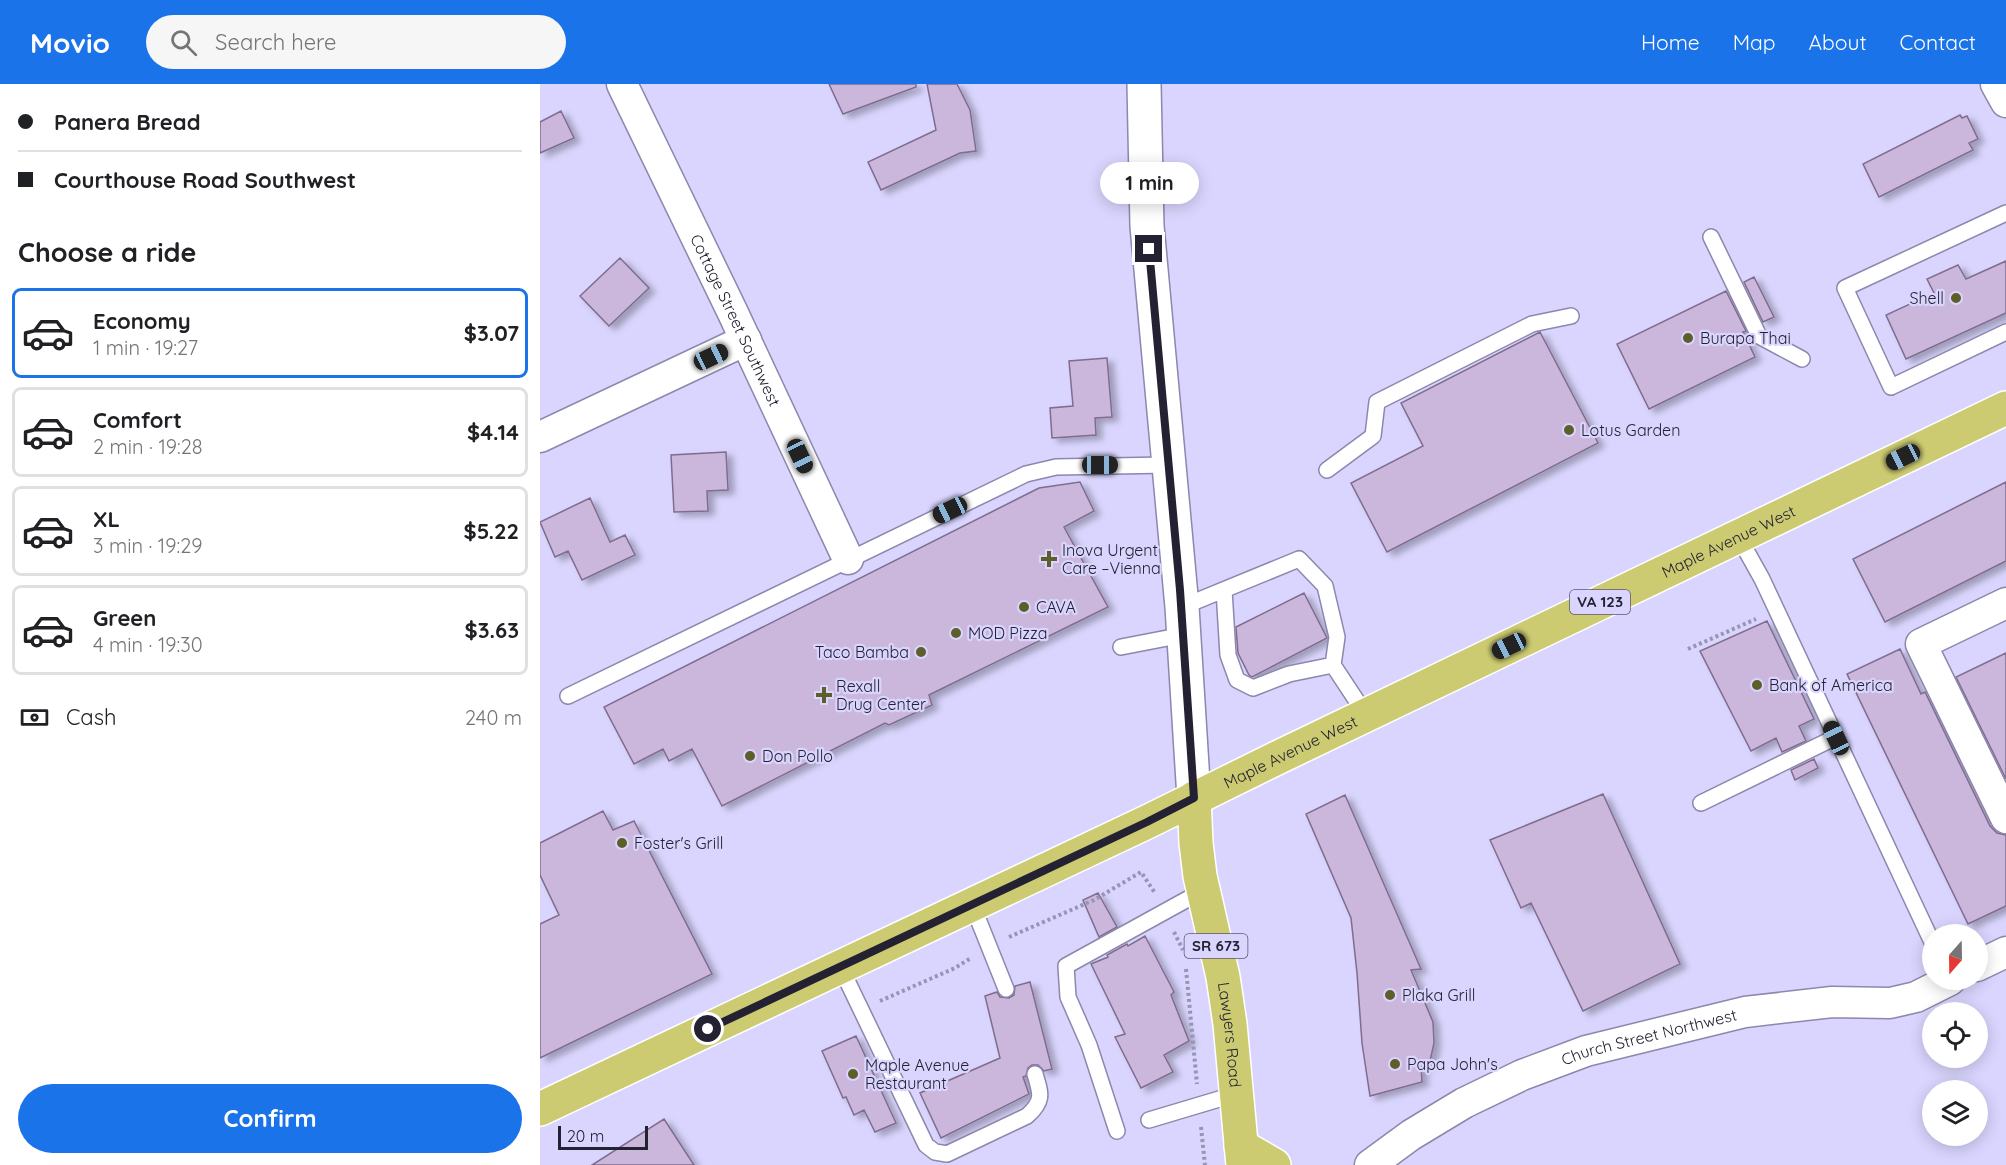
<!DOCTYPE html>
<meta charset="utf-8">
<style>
body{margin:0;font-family:Quicksand,sans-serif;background:#f6f6f6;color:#202124;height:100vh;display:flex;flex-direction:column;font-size:22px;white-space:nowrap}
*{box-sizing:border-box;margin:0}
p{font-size:20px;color:#757577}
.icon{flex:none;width:33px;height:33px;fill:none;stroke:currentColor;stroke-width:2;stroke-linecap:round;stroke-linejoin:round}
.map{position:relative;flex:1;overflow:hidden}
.panel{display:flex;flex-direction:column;background:#fff;width:540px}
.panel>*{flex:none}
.guide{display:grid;align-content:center;height:132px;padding:0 18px;background:#fff}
.needle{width:39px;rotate:200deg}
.fabs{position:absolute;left:1382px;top:840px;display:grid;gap:12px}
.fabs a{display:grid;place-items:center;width:66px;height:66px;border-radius:50%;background:#fff;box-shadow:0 3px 15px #0003;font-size:30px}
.scale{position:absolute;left:18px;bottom:15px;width:90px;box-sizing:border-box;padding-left:6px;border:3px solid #242232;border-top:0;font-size:16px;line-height:21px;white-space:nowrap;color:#242232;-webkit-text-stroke:4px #d9d5fe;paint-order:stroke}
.end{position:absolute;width:27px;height:27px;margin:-14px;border:8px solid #242232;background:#fff;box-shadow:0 0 0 3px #fff}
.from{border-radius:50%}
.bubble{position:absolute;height:42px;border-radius:21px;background:#fff;box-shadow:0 3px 15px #0003;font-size:20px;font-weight:700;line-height:42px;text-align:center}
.car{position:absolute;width:18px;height:36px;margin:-18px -9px;border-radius:8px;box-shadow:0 0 4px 2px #0007;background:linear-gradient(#222 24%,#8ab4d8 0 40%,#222 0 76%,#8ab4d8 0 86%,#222 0)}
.guide b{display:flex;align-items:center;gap:21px;height:57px;font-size:22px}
.guide b+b{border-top:2px solid #e0e0e0}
.guide i{width:15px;height:15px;background:#202124}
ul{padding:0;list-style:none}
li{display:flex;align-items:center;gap:18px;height:90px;margin:0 12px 9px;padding:0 6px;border:3px solid #e0e0e0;border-radius:9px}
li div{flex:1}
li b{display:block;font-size:22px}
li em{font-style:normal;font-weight:700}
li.on{border-color:#1a73e8}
li>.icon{width:54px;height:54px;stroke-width:1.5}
h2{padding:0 18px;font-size:27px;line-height:72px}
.pay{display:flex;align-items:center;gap:15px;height:66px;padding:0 18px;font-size:22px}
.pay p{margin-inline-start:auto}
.primary-button{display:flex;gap:12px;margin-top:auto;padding:12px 18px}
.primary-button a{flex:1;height:69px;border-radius:36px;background:#1a73e8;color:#fff;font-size:24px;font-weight:700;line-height:69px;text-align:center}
header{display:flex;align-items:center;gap:36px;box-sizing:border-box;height:84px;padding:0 30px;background:#1a73e8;color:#fff}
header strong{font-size:28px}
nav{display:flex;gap:33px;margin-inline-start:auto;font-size:21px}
.search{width:420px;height:54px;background:#f6f6f6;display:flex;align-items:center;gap:15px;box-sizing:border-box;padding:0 21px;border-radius:33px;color:#757577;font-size:22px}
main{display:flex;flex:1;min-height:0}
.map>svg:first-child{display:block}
</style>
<header>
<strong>Movio</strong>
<div class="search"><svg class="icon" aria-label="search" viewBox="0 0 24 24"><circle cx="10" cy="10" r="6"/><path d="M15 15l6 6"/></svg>Search here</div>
<nav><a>Home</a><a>Map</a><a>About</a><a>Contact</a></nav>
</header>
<main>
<section class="panel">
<div class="guide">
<b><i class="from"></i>Panera Bread</b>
<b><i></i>Courthouse Road Southwest</b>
</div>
<h2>Choose a ride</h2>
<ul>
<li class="on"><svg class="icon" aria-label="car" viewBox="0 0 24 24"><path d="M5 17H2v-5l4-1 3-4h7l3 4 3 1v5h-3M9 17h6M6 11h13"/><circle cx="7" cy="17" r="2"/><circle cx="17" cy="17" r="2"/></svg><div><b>Economy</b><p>1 min · 19:27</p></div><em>$3.07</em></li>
<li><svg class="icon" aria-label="car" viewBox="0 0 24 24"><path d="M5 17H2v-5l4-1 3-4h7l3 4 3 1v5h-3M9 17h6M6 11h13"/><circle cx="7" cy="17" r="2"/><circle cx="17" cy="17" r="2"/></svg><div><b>Comfort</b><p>2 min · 19:28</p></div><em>$4.14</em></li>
<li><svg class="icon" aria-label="car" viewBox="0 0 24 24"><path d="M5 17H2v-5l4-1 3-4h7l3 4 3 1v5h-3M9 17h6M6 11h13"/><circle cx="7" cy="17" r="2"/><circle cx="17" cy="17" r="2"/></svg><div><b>XL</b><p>3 min · 19:29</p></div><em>$5.22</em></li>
<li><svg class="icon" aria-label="car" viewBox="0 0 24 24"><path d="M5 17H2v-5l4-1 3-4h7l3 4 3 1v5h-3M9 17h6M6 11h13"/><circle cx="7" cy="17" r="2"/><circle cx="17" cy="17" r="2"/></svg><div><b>Green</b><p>4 min · 19:30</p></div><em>$3.63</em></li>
</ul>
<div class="pay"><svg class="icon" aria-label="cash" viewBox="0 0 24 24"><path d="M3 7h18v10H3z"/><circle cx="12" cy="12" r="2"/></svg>Cash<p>240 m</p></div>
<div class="primary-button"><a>Confirm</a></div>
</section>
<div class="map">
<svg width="1466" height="1081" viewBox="0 0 1466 1081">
<defs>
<filter id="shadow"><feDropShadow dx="6" dy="4" stdDeviation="3" flood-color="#0004"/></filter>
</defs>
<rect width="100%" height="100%" fill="#d9d5fe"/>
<path fill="#cbb7dc" stroke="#7f6c8e" stroke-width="1.5" filter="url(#shadow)" d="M289 0H376V3L303 30Z
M387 0H417L430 26 436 67 420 69 341 106 328 78 396 46Z
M21 27 34 54 0 69V38Z
M1420 31 1422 34 1427 32 1438 55 1429 59 1433 66 1339 113 1323 80Z
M80 174 109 204 69 242 40 212Z
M1466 177V229L1366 275 1346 231 1394 209 1387 195 1418 181 1426 195Z
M1214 193 1234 233 1223 238 1204 198Z
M1186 207 1206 247 1203 248 1215 273 1109 325 1077 260Z
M1000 248 1058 359 847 468 811 399 883 362 861 319Z
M567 274 572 333 555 334 556 351 512 354 510 324 533 322 529 277Z
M186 368 188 406 167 407 168 427 134 428 131 371Z
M540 398 554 427 524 443 568 523 389 611 392 621 349 641 345 639 182 722 152 665 129 677 123 665 94 680 64 623 499 404Z
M1466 398V477L1345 538 1313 475Z
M50 414 70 458 85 451 95 471 42 496 28 467 15 473 0 438Z
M764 509 787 554 712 593 709 591 698 569 696 543Z
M1227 537 1274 635 1259 642 1266 657 1242 668 1236 654 1211 667 1160 567Z
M1360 565 1381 610 1385 608 1450 742 1457 749 1466 751V822L1428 840 1307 590Z
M1466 569V695L1416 593Z
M1274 675 1278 684 1255 696 1251 686Z
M1063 710 1140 880 1043 927 991 819 981 824 950 756Z
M805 711 881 885 871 886 893 938 894 959 890 977 881 983 882 998 830 1012 822 959 817 889 811 834 766 730Z
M63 727 73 746 94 737 172 890 0 974V840L19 831 0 791V759Z
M558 809 577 843 559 853 543 816Z
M605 852 634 908 631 911 649 957 624 971 633 988 601 1004 575 953 585 950 551 880 568 873 567 871 587 860 588 862Z
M490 898 512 985 504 987 498 981H492L488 984 486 992 483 993 489 1010 401 1054 380 1009 460 974 445 912 457 908 460 913 469 914 474 911 475 902Z
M316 952 356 1039 335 1048 324 1026 314 1031 306 1013 303 1014 282 967Z
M124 1035 154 1081H52Z"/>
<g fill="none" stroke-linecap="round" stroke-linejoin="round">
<g stroke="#8b87ad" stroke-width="18">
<path id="lane" d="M1466 129 1305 204 1351 303 1466 248
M1171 153 1219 252 1262 275
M787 386 833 352 837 318 992 240 1031 232
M1198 452 1222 495 1392 858
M684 506 688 571 697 596 713 604 749 590 793 581
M642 523 759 475 785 502 797 553 793 581 826 631
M581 563 643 551
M28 612 486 390 516 383 628 381
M1161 719 1296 653
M432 820 466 905
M300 882 386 1061 395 1068 407 1070 487 1032C504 1017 501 1010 495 990
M609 1036 696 1010
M577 1047 549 961 528 913 526 882 664 806"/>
</g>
<g stroke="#8b87ad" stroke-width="33">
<g id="street">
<path id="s1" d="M82 0 192 227 308 475"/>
<path d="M1456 0 1466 18"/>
<path d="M0 353 206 256"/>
<path d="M1466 519 1381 560 1466 734"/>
<path d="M1437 882 1466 868"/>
<path id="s2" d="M830 1081 871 1051 924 1019 982 991 1046 967 1205 928 1292 918 1350 919 1376 913 1410 896"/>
</g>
</g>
<g stroke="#8b87ad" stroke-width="36">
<path id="secondary" d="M604 0 607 142 642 523 654 714"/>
</g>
<g stroke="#fff" stroke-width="36">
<g id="primary">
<path id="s3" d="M654 714 656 759 660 792 683 893 690 940 703 1081"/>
<path id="s4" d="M0 1025 607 738 741 672 1466 324"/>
<path d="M701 1062 734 1081"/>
</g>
</g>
<path stroke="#9794b4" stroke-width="4" stroke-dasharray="3 3" stroke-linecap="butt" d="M1148 565 1216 535
M634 848 643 866
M469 853 554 816 601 788 615 809
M646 885 657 1000
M340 917 415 884 431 874
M661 1043 665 1081"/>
<use href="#lane" stroke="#fff" stroke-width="15"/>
<use href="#street" stroke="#fff" stroke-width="30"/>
<use href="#secondary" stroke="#fff" stroke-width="33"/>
<use href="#primary" stroke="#cccb72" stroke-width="33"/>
</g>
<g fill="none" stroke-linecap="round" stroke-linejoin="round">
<path stroke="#242232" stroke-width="8" d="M168 945 607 738 654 714 640 506 609 165"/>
</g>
<g fill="#5e5e2b" stroke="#d9d5fe" stroke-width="2">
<circle cx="1416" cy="214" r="6"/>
<circle cx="1148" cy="254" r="6"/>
<circle cx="1029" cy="346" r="6"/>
<path d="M506 466h6v6h6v6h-6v6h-6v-6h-6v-6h6z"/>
<circle cx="484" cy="523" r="6"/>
<circle cx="416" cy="549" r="6"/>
<circle cx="381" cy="568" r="6"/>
<circle cx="1217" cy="601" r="6"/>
<path d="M281 602h6v6h6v6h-6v6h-6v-6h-6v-6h6z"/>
<circle cx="210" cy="672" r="6"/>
<circle cx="82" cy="759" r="6"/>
<circle cx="850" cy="911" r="6"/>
<circle cx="855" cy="980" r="6"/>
<circle cx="313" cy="990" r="6"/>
</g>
<g text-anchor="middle" stroke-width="4.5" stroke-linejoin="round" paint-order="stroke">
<g fill="#d9d5fe" stroke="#5a586f" stroke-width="1.5">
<rect x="1030" y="506" width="60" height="24" rx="4.5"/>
<rect x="644.5" y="850" width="63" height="24" rx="4.5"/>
</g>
<g font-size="15" font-weight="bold" fill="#242232">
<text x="1060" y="523">VA 123</text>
<text x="676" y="867">SR 673</text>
</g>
<g font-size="16" fill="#242232" stroke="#d9d5fe" text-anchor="start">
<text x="1404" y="220" text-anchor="end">Shell</text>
<text x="1160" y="260">Burapa Thai</text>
<text x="1041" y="352">Lotus Garden</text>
<text x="522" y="472">Inova Urgent<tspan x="522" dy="18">Care –Vienna</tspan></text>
<text x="496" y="529">CAVA</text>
<text x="428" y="555">MOD Pizza</text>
<text x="369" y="574" text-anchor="end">Taco Bamba</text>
<text x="1229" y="607">Bank of America</text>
<text x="296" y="608">Rexall<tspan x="296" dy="18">Drug Center</tspan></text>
<text x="222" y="678">Don Pollo</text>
<text x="94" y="765">Foster's Grill</text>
<text x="862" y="917">Plaka Grill</text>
<text x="867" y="986">Papa John's</text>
<text x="325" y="987">Maple Avenue<tspan x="325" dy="18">Restaurant</tspan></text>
</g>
<g font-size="16" fill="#242232" stroke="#d9d5fe">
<text dy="6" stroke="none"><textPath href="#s1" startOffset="262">Cottage Street Southwest</textPath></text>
<text dy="6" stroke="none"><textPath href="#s4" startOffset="1317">Maple Avenue West</textPath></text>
<text dy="6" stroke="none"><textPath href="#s4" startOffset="831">Maple Avenue West</textPath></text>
<text dy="6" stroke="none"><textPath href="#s3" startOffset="240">Lawyers Road</textPath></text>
<text dy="6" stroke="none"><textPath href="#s2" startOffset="310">Church Street Northwest</textPath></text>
</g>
</g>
</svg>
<div class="fabs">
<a><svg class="needle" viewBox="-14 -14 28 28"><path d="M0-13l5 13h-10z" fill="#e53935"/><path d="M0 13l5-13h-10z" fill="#757577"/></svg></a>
<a><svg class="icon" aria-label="locate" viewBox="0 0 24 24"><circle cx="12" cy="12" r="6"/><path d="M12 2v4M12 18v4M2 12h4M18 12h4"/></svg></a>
<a><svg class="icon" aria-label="layers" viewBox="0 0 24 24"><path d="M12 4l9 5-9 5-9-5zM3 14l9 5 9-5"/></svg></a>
</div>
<div class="scale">20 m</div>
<i class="end from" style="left:168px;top:945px"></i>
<i class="end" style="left:609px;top:165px"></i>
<div class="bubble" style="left:560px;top:78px;width:99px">1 min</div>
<i class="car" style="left:171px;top:273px;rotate:65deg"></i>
<i class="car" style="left:260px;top:372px;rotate:155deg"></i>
<i class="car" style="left:1363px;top:373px;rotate:244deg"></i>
<i class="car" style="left:560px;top:381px;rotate:90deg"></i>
<i class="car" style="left:410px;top:426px;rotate:245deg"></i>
<i class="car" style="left:969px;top:562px;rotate:244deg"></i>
<i class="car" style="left:1296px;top:654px;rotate:335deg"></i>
</div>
</main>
